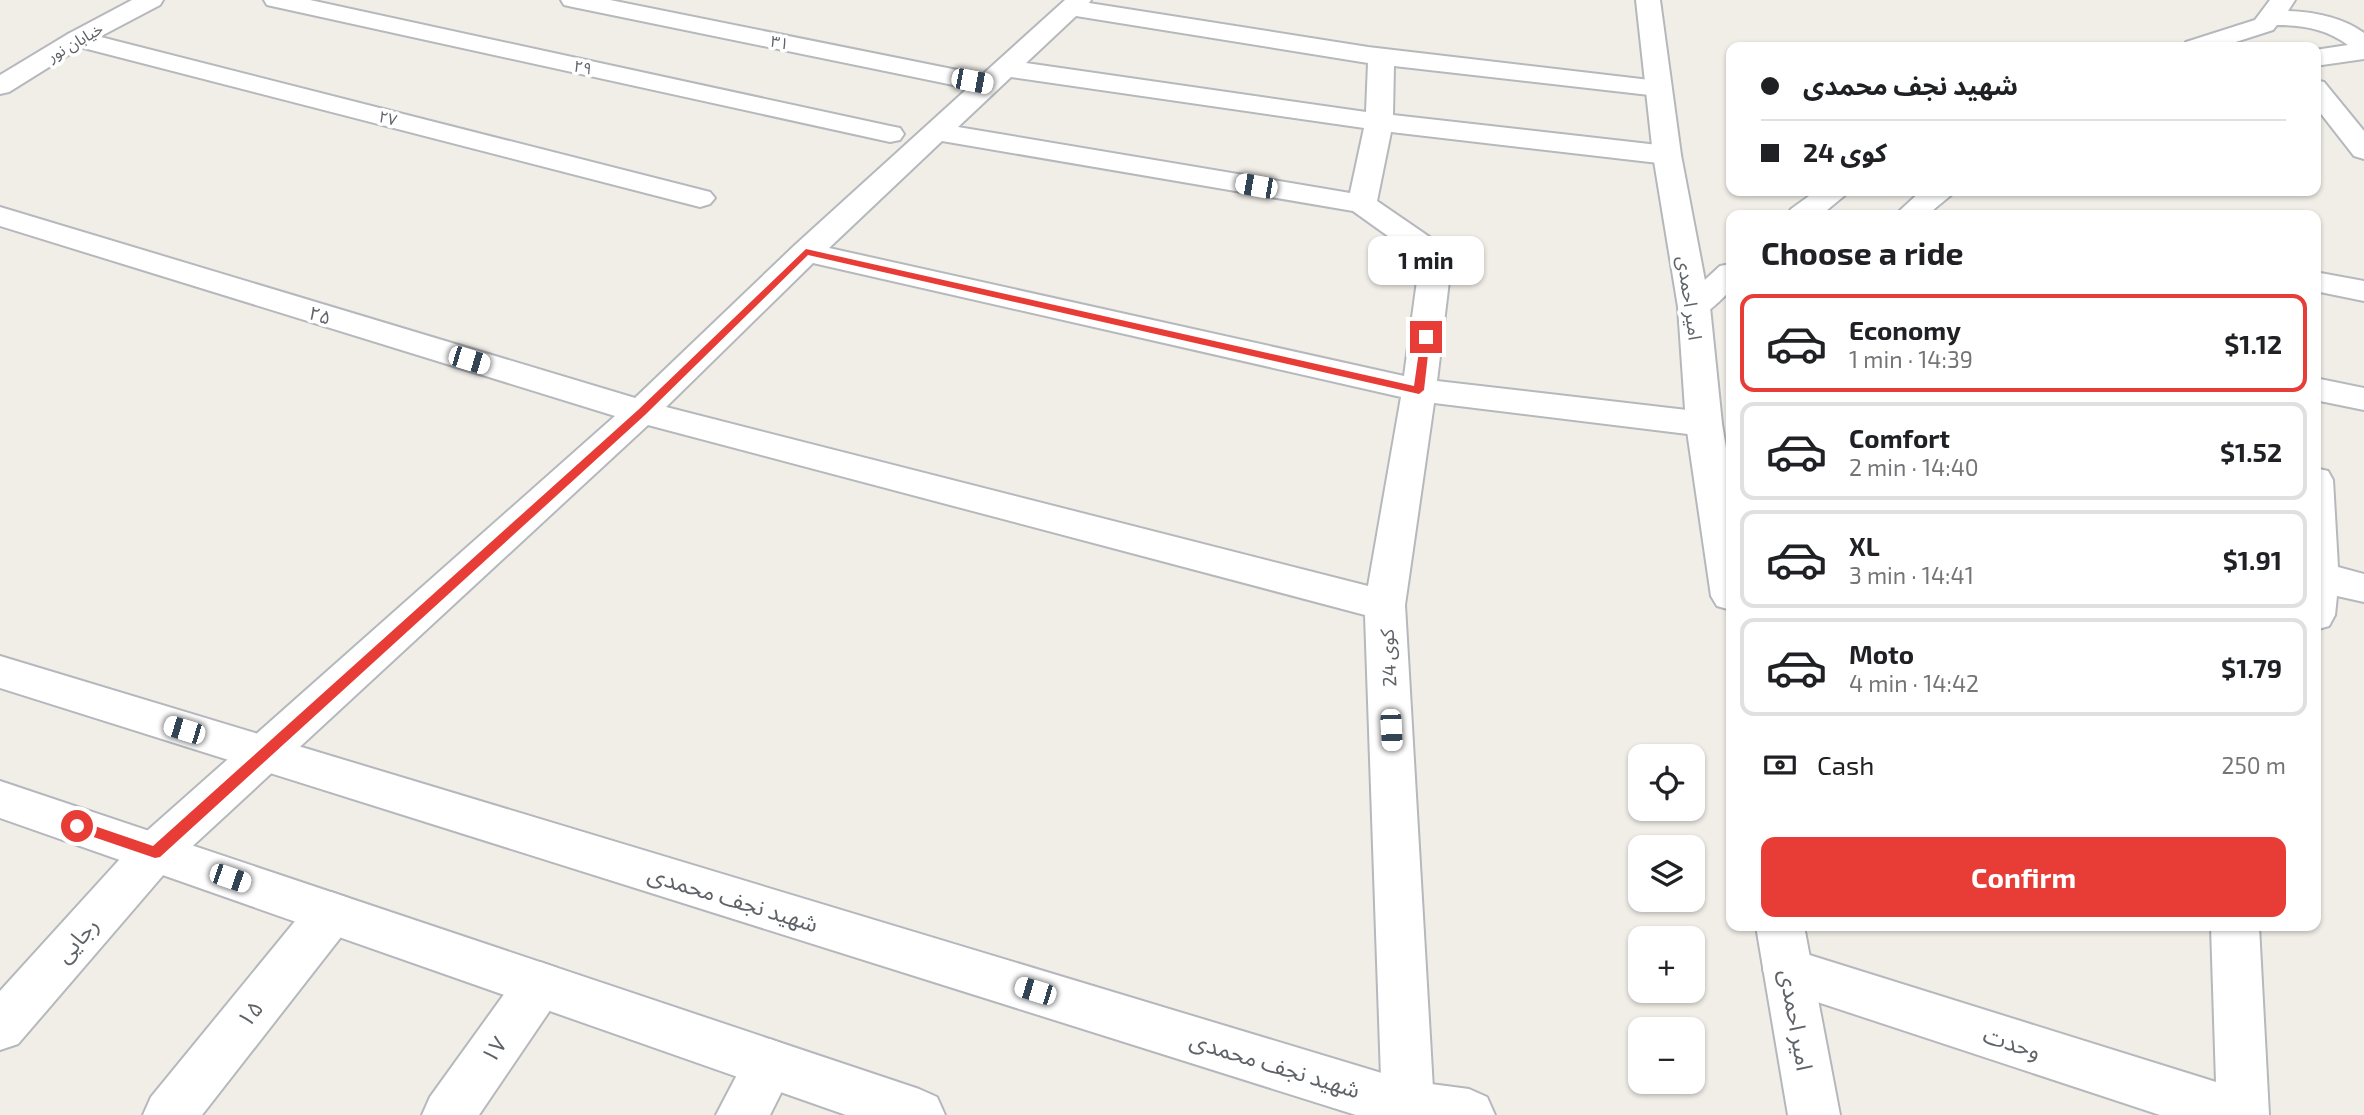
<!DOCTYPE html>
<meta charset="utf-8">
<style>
body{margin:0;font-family:"Exo 2","Noto Sans Arabic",sans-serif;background:#f6f6f6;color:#202124;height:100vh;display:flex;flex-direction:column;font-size:26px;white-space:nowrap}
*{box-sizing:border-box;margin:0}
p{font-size:23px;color:#757577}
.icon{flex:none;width:38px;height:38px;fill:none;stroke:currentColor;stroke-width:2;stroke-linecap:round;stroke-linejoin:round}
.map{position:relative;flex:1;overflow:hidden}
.panel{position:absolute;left:1726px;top:210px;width:595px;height:721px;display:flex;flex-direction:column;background:#fff;border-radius:14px;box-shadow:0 2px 5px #0004}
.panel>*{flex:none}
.top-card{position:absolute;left:1726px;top:42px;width:595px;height:154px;border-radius:14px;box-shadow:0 2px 5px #0004;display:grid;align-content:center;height:154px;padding:0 35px;background:#fff}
.fabs{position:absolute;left:1628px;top:744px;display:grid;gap:14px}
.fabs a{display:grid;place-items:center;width:77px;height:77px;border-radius:14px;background:#fff;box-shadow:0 2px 5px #0004;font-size:35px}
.end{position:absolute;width:32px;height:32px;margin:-16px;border:9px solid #e83d37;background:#fff;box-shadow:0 0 0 4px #fff}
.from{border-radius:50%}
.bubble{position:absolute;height:49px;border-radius:14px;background:#fff;box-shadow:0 2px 5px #0004;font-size:23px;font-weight:700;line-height:49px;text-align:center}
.car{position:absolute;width:21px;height:42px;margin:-21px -10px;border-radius:9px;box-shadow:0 0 5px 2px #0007;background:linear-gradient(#fff 24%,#345 0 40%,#fff 0 76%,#345 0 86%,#fff 0)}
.top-card b{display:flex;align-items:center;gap:24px;height:66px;font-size:26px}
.top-card b+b{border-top:2px solid #e0e0e0}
.top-card i{width:18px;height:18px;background:#202124}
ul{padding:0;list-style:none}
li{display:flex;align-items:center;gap:21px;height:98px;margin:0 14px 10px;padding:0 21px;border:4px solid #e0e0e0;border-radius:14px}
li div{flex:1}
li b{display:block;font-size:26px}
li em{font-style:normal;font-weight:700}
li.active{border-color:#e83d37}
li>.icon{width:63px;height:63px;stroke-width:1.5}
h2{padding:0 35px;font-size:32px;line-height:84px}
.pay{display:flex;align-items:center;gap:18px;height:77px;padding:0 35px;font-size:26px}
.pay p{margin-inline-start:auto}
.primary-button{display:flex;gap:14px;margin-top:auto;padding:14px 35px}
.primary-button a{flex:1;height:80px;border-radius:14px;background:#e83d37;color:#fff;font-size:28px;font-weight:700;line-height:80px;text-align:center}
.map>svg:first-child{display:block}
</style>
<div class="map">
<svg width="2364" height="1115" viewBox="0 0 2364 1115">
<rect width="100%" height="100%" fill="#f1eee8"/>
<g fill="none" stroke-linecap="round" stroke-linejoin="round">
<g stroke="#b5b8bc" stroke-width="4">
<path id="minor" d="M264 0H310L890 126 900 128 904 134 900 140 890 142 276 7 267 5Z
M561 0H610L982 75 1065 0H1091L1089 3 1368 47 1667 82 1671 88 1667 94 1658 96 1394 66 1393 115 1667 146 1677 149 1681 155 1677 161 1667 164 1391 132 1377 201 1447 249 1452 256 1437 381 1704 412 1716 416 1722 424 1716 432 1704 436 1434 403 1405 605 1434 1106 1430 1115H1386L1382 1106 1365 615 648 425 171 866 18 1044 0 1050V991L139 838 615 416 0 226V207L635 398 795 245 968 88 573 7 564 5ZM1076 16 1368 63 1366 112 1026 63ZM1011 77 1364 128 1350 193 958 127ZM942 141 1353 211 1420 259 1404 376 829 248ZM813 263 1401 397 1368 586 666 407Z
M2270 0H2295L2288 11C2314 12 2342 17 2364 33V59L2315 66V50L2348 45C2327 29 2303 25 2277 25L2273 30 2220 47H2182L2186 42 2255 20Z
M77 31 710 192 715 198 710 204 700 207 68 44 64 39 68 34Z
M2315 80 2324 82 2364 131V159L2354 156 2315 106Z
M1816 191H1850L1821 215H1787L1791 209Z
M1921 191H1956L1927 215H1895Z
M1731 264V290C1715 305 1705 320 1683 314L1678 307 1683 300 1720 266Z
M2315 272 2364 281V301L2315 291Z
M2315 378 2364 388V410L2315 400Z
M2315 468 2328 471 2333 480 2338 567 2364 574V602L2337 596 2335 615 2329 626 2315 630Z
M331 892 348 898 355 913 348 928 202 1115H143L151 1097 314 898Z
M2211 926H2259L2269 1115H2160L1787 992 1770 986 1763 970 1770 954 1787 948 2216 1082Z
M540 962 557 968 565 984 557 1000 479 1115H422L430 1097 523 968Z
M770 1039 788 1046 796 1063 770 1115H716L752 1046Z"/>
</g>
<g stroke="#b5b8bc" stroke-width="4">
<path id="tertiary" d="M132 0H163L160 5 86 44 9 92 0 94V75L68 34Z"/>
</g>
<g stroke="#b4b7bc" stroke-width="4">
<path id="secondary" d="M1636 0H1660L1681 155 1710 307 1722 424 1731 478V610L1717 606 1711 596 1686 424 1678 307 1653 155Z
M0 656 1408 1081 1469 1089 1487 1097 1495 1115H1356L0 688Z
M0 781 919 1089 937 1097 945 1115H846L0 818Z
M1756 926H1804L1840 1115H1788Z"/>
</g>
<use href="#minor" fill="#fff" fill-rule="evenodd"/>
<use href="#tertiary" fill="#fff" fill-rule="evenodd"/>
<use href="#secondary" fill="#fff" fill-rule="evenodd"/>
</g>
<path fill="#e83d37" d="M806 249 1414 386 1421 337 1426 334 1430 337 1424 390 1419 394 808 255 645 415 160 857 155 858 73 830V822L77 820 153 846 638 410Z"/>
<g text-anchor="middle" stroke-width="7" stroke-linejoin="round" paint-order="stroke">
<g font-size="16" fill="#5f6368" stroke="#fff">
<text transform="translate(75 42) rotate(-30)" y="6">خیابان نور</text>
<text transform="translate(780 42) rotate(11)" y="6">۳۱</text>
<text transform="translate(583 67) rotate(12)" y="6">۲۹</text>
<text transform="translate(388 118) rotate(14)" y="6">۲۷</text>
</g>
<g font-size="19" fill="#5f6368" stroke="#fff">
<text transform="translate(1690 298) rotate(82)" y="7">امیر احمدی</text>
<text transform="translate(320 315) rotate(17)" y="7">۲۵</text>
<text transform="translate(1388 658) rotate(-93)" y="7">کوی 24</text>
</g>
<g font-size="23" fill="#5f6368" stroke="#fff">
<text transform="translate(733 899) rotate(17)" y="8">شهید نجف محمدی</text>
<text transform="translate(77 940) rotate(-48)" y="8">رجایی</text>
<text transform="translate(250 1014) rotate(-51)" y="8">۱۵</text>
<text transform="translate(1796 1020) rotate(80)" y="8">امیر احمدی</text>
<text transform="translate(2012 1043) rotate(18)" y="8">وحدت</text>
<text transform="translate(494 1050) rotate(-55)" y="8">۱۷</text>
<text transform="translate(1275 1065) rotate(17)" y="8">شهید نجف محمدی</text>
</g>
</g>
</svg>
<div class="fabs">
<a><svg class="icon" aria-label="locate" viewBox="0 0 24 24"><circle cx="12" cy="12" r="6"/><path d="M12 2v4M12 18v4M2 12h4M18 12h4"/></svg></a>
<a><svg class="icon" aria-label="layers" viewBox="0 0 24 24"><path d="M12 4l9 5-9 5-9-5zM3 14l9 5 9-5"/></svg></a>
<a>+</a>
<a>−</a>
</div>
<i class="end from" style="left:77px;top:826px"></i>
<i class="end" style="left:1426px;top:337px"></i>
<div class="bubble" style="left:1368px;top:236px;width:116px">1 min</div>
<i class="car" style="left:972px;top:81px;rotate:101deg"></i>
<i class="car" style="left:1256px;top:186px;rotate:280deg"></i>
<i class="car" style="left:469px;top:360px;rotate:107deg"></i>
<i class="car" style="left:184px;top:730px;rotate:287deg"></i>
<i class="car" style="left:1391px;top:730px;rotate:177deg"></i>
<i class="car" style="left:230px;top:878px;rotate:109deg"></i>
<i class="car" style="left:1035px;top:991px;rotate:287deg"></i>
<div class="top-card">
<b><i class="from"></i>شهید نجف محمدی</b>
<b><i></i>کوی 24</b>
</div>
<section class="panel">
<h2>Choose a ride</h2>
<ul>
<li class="active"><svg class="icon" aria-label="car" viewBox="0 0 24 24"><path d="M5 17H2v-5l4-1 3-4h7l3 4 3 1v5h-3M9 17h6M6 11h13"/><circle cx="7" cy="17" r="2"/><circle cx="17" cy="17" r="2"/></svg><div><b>Economy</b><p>1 min · 14:39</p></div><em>$1.12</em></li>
<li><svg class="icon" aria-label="car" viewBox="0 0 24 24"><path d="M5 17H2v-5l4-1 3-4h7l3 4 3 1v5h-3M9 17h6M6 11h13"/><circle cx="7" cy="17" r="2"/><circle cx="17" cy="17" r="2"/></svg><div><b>Comfort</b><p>2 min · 14:40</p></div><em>$1.52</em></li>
<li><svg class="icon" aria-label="car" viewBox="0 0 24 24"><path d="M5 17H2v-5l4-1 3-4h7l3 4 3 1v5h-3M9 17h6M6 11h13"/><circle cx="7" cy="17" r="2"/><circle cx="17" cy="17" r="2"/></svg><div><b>XL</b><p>3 min · 14:41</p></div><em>$1.91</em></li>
<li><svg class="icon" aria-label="car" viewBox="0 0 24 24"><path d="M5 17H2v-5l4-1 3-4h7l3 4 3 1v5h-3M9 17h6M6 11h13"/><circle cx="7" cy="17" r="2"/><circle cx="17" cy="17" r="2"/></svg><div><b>Moto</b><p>4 min · 14:42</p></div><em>$1.79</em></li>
</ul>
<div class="pay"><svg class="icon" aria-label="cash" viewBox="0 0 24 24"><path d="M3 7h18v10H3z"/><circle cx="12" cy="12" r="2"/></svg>Cash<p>250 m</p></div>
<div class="primary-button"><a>Confirm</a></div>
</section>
</div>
